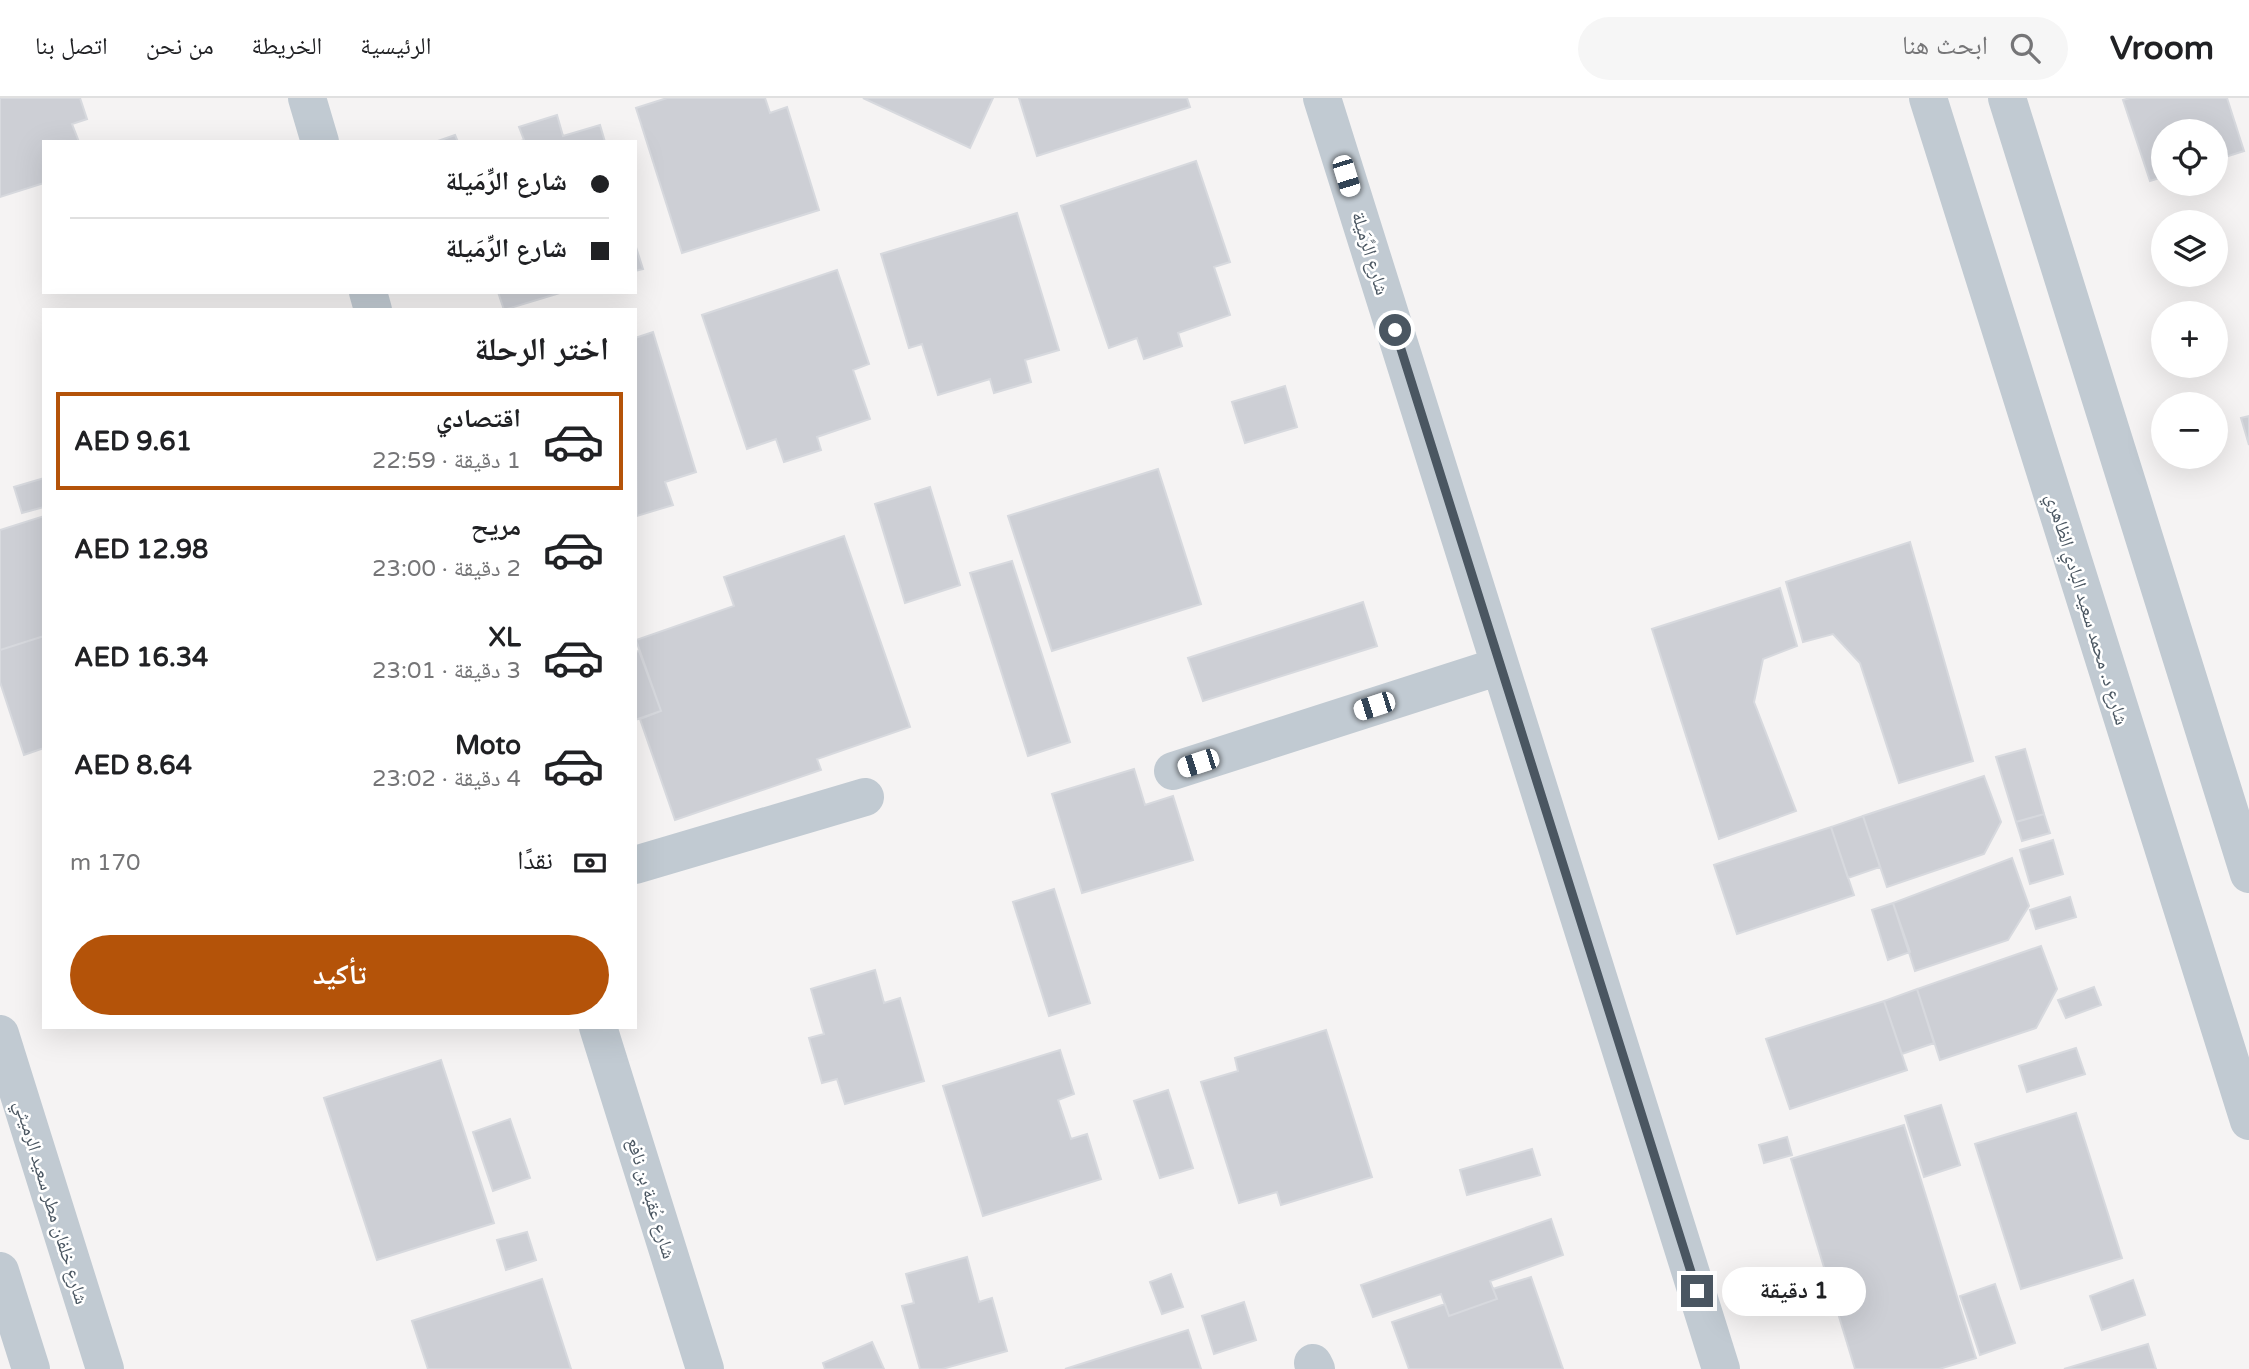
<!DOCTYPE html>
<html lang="ar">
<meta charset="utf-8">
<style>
body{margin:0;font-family:"Varela Round","Noto Naskh Arabic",sans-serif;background:#f6f6f6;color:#202124;direction:rtl;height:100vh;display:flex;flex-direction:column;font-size:26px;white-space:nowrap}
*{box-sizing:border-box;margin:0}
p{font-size:23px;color:#757577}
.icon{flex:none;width:38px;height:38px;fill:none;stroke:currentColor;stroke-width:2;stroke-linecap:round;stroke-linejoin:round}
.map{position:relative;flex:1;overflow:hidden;direction:ltr}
.drawer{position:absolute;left:42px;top:210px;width:595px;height:721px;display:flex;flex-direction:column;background:#fff;border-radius:0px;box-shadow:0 7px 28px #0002;direction:rtl}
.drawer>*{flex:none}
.banner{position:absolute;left:42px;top:42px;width:595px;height:154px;border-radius:0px;box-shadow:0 7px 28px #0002;direction:rtl;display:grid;align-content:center;height:154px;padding:0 28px;background:#fff}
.buttons{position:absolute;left:2151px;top:21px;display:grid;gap:14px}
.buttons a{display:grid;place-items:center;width:77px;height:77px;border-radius:50%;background:#fff;box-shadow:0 7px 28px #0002;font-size:35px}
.end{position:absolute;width:32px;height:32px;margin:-16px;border:9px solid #4a5661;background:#fff;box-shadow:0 0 0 4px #fff}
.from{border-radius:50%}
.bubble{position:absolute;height:49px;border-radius:24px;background:#fff;box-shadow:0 7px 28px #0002;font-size:23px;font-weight:800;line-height:49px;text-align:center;direction:rtl}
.car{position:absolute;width:21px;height:42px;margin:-21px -10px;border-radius:9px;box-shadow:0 0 5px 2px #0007;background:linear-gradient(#fff 24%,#345 0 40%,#fff 0 76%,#345 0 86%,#fff 0)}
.banner b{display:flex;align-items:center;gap:24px;height:66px;font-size:26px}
.banner b+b{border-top:2px solid #e0e0e0}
.banner i{width:18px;height:18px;background:#202124}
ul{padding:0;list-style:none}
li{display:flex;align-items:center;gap:21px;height:98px;margin:0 14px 10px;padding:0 14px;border:4px solid transparent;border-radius:0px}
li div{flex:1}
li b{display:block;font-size:26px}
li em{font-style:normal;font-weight:800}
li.current{border-color:#b45309}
li>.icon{width:63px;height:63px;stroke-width:1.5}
h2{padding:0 28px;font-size:32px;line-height:84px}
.pay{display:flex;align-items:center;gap:18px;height:77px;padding:0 28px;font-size:26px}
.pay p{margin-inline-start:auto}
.button{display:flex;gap:14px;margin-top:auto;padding:14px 28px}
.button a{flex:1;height:80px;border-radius:42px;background:#b45309;color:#fff;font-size:28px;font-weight:800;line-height:80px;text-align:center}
header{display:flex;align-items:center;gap:42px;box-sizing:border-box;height:98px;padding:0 35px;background:#fff;border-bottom:2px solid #e0e0e0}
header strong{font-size:33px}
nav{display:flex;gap:38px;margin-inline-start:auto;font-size:24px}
.search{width:490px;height:63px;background:#f6f6f6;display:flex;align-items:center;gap:18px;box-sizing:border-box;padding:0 24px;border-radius:38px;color:#757577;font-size:26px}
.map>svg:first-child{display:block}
</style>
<header>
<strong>Vroom</strong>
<div class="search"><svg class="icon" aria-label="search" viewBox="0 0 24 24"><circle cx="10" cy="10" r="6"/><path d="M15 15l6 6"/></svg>ابحث هنا</div>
<nav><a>الرئيسية</a><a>الخريطة</a><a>من نحن</a><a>اتصل بنا</a></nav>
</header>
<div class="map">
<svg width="2249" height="1271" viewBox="0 0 2249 1271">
<rect width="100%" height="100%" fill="#f5f3f3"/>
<path fill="#cdcfd5" stroke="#d7d9de" stroke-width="2" d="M0 0H80L87 21 72 26 79 44H44V85L0 99Z
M667 0H765L770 15 787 9 819 112 682 155 636 10Z
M863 0H993L970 50Z
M1019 0H1187L1190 9 1037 58Z
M2130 0H2227L2244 53 2216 62V33H2163V79L2150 83 2123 2Z
M557 17 563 38 600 27 605 44H518L524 42 519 29Z
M455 37 458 44H435Z
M1196 63 1230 164 1214 169 1230 217 1178 235 1182 248 1144 261 1137 240 1109 250 1061 108Z
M1017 115 1059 252 1025 262 1031 284 994 295 990 281 938 297 922 246 909 250 881 156Z
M635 146 643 171 635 173Z
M837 172 869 266 853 272 870 321 817 339 821 352 784 364 776 341 747 351 702 217Z
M498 194H563L504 212Z
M653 234 696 374 665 384 673 407 637 418 635 240Z
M1285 288 1297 329 1245 345 1232 304Z
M2249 318V347L2241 320Z
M1158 371 1201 506 1052 553 1008 418Z
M44 380V409L22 415 14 389Z
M930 389 960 487 905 505 875 406Z
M44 418V538L0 552V432Z
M844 438 910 629 817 661 821 672 675 722 640 621 661 613 636 542 734 508 724 479Z
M1910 444 1973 663 1899 685 1860 565 1833 536 1803 544 1786 484Z
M1012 463 1070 644 1028 658 970 475Z
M1780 490 1797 548 1763 561 1754 604 1796 713 1719 741 1652 531Z
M1363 504 1377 548 1203 603 1188 560Z
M44 538V650L24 657 0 584V552Z
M639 553 661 613 635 622V554Z
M2025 651 2044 716 2016 724 1996 659Z
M1134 671 1145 707 1173 698 1193 762 1082 795 1052 696Z
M1984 678 2001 724 1984 756 1887 789 1863 718Z
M2044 716 2050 735 2022 743 2016 724Z
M1863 718 1880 769 1848 780 1831 729Z
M1831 729 1854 797 1737 836 1714 767Z
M2053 742 2063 776 2030 786 2020 752Z
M2012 760 2029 808 2008 842 1915 873 1893 805Z
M1054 791 1090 905 1049 918 1013 804Z
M2070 799 2076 819 2036 831 2030 812Z
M1893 805 1910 854 1888 862 1872 812Z
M2041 848 2057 891 2036 930 1940 962 1917 891Z
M875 872 884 905 900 900 924 983 845 1006 837 981 822 985 809 940 824 936 811 891Z
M2094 889 2101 907 2066 920 2058 902Z
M1917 891 1934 945 1902 956 1884 903Z
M1884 903 1907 972 1790 1011 1766 941Z
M1326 932 1372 1079 1281 1107 1277 1094 1239 1105 1201 984 1238 973 1235 960Z
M2076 950 2085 976 2027 994 2019 968Z
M1060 952 1074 996 1058 1002 1071 1041 1087 1036 1101 1081 983 1118 943 988Z
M441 962 494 1125 377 1162 324 1000Z
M1168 992 1193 1070 1160 1080 1134 1003Z
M1941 1007 1960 1067 1924 1079 1905 1018Z
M2076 1015 2122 1160 2021 1191 1975 1046Z
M510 1021 530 1080 493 1093 473 1034Z
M1904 1027 1976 1260 1939 1271H1855L1791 1061Z
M1787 1039 1792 1057 1764 1065 1759 1047Z
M1532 1051 1540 1077 1467 1097 1460 1072Z
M1551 1121 1563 1157 1490 1183 1497 1201 1449 1218 1441 1196 1373 1219 1361 1187Z
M527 1134 536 1162 506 1172 497 1142Z
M967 1159 979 1204 992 1200 1007 1253 942 1271H920L902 1208 914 1205 906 1176Z
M1171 1176 1183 1209 1162 1216 1150 1184Z
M1531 1179 1563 1271H1409L1392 1224 1445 1206 1449 1218 1497 1201 1493 1191Z
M542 1181 571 1271H428L412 1223Z
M2133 1182 2145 1217 2102 1232 2090 1198Z
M1995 1186 2015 1245 1980 1257 1960 1198Z
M1244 1204 1256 1242 1214 1256 1202 1218Z
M1188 1232 1201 1271H1065Z
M872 1244 884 1271H825L823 1265Z
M2148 1246 2156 1271H2064Z"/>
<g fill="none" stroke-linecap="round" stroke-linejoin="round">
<path stroke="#c1cad2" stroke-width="38" d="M307 0 320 44
M1322 0 1721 1271
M1928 0 2249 1023
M2007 0 2249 776
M368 194 373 212
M1173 673 1500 568
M635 767 865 699
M598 929 705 1271
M0 936 105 1271
M0 1173 31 1271
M1313 1265 1316 1271"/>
</g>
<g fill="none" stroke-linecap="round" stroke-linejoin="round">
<path stroke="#4a5661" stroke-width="9" d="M1395 232 1697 1193"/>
</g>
<g text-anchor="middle" stroke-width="5" stroke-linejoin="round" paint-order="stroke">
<g font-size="19" fill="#4a5661" stroke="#fff">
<text transform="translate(1371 155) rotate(73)" y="7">شارع الرِّمَيلة</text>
<text transform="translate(2088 511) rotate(73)" y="7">شارع د. محمد سعيد البادي الظاهري</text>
<text transform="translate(652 1100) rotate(73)" y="7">شارع عُقبة بن نافع</text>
<text transform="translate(52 1104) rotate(73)" y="7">شارع خلفان مطر سعيد الرميثي</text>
</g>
</g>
</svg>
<div class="buttons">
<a><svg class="icon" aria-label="locate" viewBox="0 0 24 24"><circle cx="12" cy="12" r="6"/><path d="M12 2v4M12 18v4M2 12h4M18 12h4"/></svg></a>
<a><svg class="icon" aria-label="layers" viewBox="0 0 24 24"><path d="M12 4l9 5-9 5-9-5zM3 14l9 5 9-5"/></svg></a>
<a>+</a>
<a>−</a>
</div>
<i class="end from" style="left:1395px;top:232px"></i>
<i class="end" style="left:1697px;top:1193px"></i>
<div class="bubble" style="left:1722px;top:1169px;width:144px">1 دقيقة</div>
<i class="car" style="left:1346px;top:78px;rotate:163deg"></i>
<i class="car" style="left:1374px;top:608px;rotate:252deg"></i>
<i class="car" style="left:1198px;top:665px;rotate:252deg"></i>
<div class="banner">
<b><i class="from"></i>شارع الرِّمَيلة</b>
<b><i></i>شارع الرِّمَيلة</b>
</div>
<section class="drawer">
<h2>اختر الرحلة</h2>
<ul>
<li class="current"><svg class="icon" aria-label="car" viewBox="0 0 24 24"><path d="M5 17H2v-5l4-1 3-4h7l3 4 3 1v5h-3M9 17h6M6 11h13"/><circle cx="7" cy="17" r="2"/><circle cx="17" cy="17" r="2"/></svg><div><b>اقتصادي</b><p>1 دقيقة · 22:59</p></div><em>AED 9.61</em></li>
<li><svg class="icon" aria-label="car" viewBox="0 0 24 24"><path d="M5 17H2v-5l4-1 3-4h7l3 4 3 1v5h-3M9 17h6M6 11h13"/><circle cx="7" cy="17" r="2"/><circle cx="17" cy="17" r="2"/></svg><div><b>مريح</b><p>2 دقيقة · 23:00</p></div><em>AED 12.98</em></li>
<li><svg class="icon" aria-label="car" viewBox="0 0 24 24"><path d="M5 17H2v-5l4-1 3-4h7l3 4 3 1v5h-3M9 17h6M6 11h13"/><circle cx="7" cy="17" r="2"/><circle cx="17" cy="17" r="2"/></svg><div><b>XL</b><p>3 دقيقة · 23:01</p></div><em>AED 16.34</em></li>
<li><svg class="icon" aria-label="car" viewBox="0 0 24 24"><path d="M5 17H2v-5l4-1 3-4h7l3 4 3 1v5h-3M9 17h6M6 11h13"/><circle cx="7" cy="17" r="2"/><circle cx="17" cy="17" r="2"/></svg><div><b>Moto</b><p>4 دقيقة · 23:02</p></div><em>AED 8.64</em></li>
</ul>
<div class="pay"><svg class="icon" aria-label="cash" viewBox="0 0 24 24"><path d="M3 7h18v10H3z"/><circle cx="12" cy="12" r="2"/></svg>نقدًا<p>170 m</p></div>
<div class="button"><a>تأكيد</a></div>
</section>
</div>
